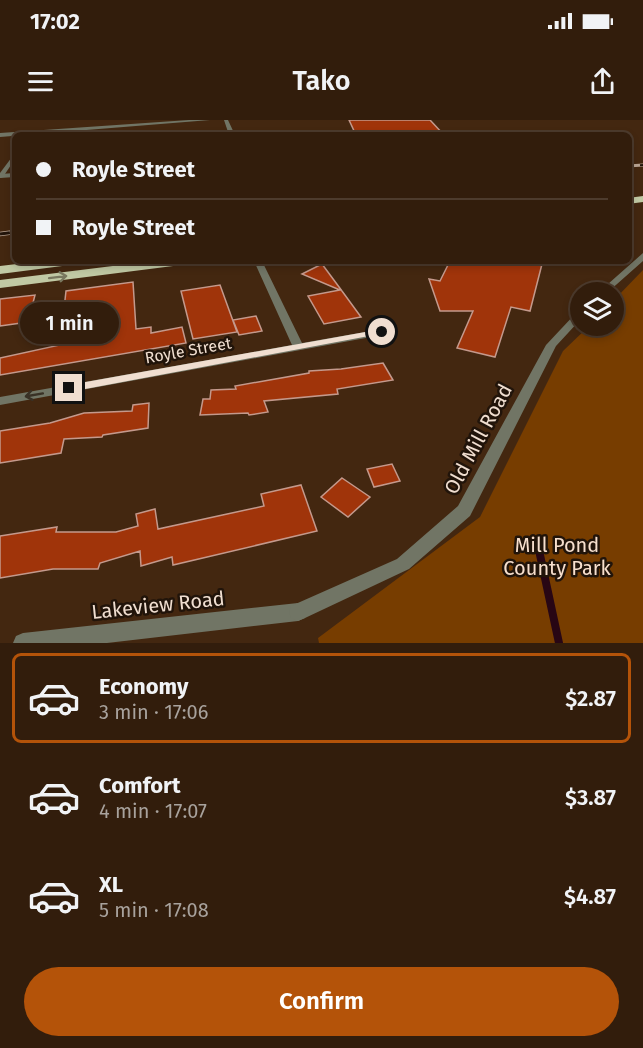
<!DOCTYPE html>
<meta charset="utf-8">
<style>
body{margin:0;font-family:"Fira Sans",sans-serif;background:#3d2a1a;color:#f1f3f6;height:100vh;display:flex;flex-direction:column;font-size:22px;white-space:nowrap}
*{box-sizing:border-box;margin:0}
p{font-size:20px;color:#a8a29d}
.icon{flex:none;width:33px;height:33px;fill:none;stroke:currentColor;stroke-width:2;stroke-linecap:round;stroke-linejoin:round}
.map{position:relative;height:523px;overflow:hidden}
.panel{display:flex;flex-direction:column;background:#321d0c;flex:1}
.panel>*{flex:none}
.hud{position:absolute;left:12px;top:12px;width:620px;height:132px;border-radius:9px;box-shadow:0 3px 9px #0003,0 0 0 2px #4d3b2d;display:grid;align-content:center;height:132px;padding:0 24px;background:#321d0c}
.controls{position:absolute;left:570px;top:162px;display:grid;gap:12px}
.controls a{display:grid;place-items:center;width:54px;height:54px;border-radius:50%;background:#321d0c;box-shadow:0 3px 9px #0003,0 0 0 2px #4d3b2d;font-size:30px}
.end{position:absolute;width:27px;height:27px;margin:-14px;border:8px solid #f0ded0;background:#111;box-shadow:0 0 0 3px #111}
.from{border-radius:50%}
.bubble{position:absolute;height:42px;border-radius:21px;background:#321d0c;box-shadow:0 3px 9px #0003,0 0 0 2px #4d3b2d;font-size:20px;font-weight:600;line-height:42px;text-align:center}
.hud b{display:flex;align-items:center;gap:21px;height:57px;font-size:22px}
.hud b+b{border-top:2px solid #4d3b2d}
.hud i{width:15px;height:15px;background:#f1f3f6}
ul{padding:10px 0 0;list-style:none}
li{display:flex;align-items:center;gap:18px;height:90px;margin:0 12px 9px;padding:0 12px;border:3px solid transparent;border-radius:9px}
li div{flex:1}
li b{display:block;font-size:22px}
li em{font-style:normal;font-weight:600}
li.on{border-color:#b45309}
li>.icon{width:54px;height:54px;stroke-width:1.5}
.cta{display:flex;gap:12px;margin-top:auto;padding:12px 24px}
.cta a{flex:1;height:69px;border-radius:36px;background:#b45309;color:#fff;font-size:24px;font-weight:600;line-height:69px;text-align:center}
.status{display:flex;justify-content:space-between;align-items:center;height:42px;padding:0 30px;background:#321d0c;direction:ltr}
.status svg{height:16px;fill:currentColor}
header{display:flex;justify-content:space-between;align-items:center;height:78px;padding:0 24px;background:#321d0c;font-size:27px;font-weight:600}
.map>svg:first-child{display:block}
</style>
<div class="status"><b>17:02</b><svg viewBox="0 0 49 12"><path d="M0 12V9h3v3zM5 12V6h3v6zM10 12V3h3v9zM15 12V0h3v12zM26 1h20v11H26zM47 4h2v5h-2z"/></svg></div>
<header><svg class="icon" aria-label="menu" viewBox="0 0 24 24"><path d="M4 6h16M4 12h16M4 18h16"/></svg>Tako<svg class="icon" aria-label="share" viewBox="0 0 24 24"><path d="M12 15V3M7 8l5-5 5 5M5 13v7h14v-7"/></svg></header>
<div class="map">
<svg width="643" height="523" viewBox="0 0 643 523">
<rect width="100%" height="100%" fill="#432710"/>
<path fill="#773d00" d="M643 150V523H319L318 518 480 397 563 231 589 206H614V180Z"/>
<g fill="none" stroke-linecap="round" stroke-linejoin="round">
<path stroke="#280614" stroke-width="8" d="M537 421 559 523"/>
</g>
<path fill="#a0340a" stroke="#c4998c" stroke-width="1.5" d="M349 0H430L444 15H356Z
M450 141H526L542 144 530 191 511 187 495 237 457 228 473 191H440L429 159 440 161Z
M322 144 342 171 361 197 324 204 308 176 340 170 302 154Z
M133 162 136 209 151 207V213L182 207 186 223 0 255V238L60 225 66 171Z
M220 165 237 212 193 219 181 171Z
M35 175 28 202 0 206V179Z
M256 196 262 211 239 215 233 200Z
M383 243 393 260 337 269 338 274 264 281 268 292 249 295 248 293 200 295 203 279H210L211 270 236 269 235 266 309 253V251L341 249Z
M149 283 148 308 103 315 102 317 64 319 61 333 0 343V311L50 303 84 293 132 291 133 285Z
M392 344 400 361 374 367 367 349Z
M342 358 370 377 348 397 321 377Z
M301 365 317 411 173 445 172 437 141 446 140 431 100 443 98 449H53L0 458V416L57 407 56 412H116L138 406 136 394 155 389 158 409 264 386 261 374Z"/>
<g fill="none" stroke-linecap="round" stroke-linejoin="round">
<path fill="#717565" fill-rule="evenodd" d="M189 0H210L0 17V13Z
M224 0H228L235 15H229Z
M15 33V39L3 57 0 58V53Z
M254 141H262L302 223 382 209 387 212 382 215 0 285V277L292 225Z
M298 483 305 486 307 492 305 498 298 501 107 523H13L16 516 23 513Z"/>
<path fill="#717565" fill-rule="evenodd" d="M15 53V57L0 58V54Z
M643 133V141L608 172H599Z
M580 192V200L556 226 470 396 409 449 305 498 298 501 291 498 289 492 291 486 397 439 458 386 546 225 576 193Z"/>
<path fill="#c1c9a4" fill-rule="evenodd" d="M643 76V82L628 84V78Z
M42 141H76L70 145 0 154V146Z
M153 141H187L181 145 0 168V160Z"/>
<g stroke="#b9a493" stroke-width="3">
<path id="rail-far1" d="M628 46 643 45"/>
</g>
<g stroke="#b9a493" stroke-width="4.5">
<path id="rail" d="M0 114 15 112"/>
</g>
<use href="#rail-far1" stroke="#21140a" stroke-width="2" stroke-dasharray="6" stroke-linecap="butt"/>
<use href="#rail" stroke="#21140a" stroke-width="3" stroke-dasharray="10" stroke-linecap="butt"/>
</g>
<defs><path id="oneway-shaft" d="M-6 0H5M1.5-3L5.5 0L1.5 3" fill="none" stroke-width="1.6" stroke-linecap="round" stroke-linejoin="round" transform="scale(1.5)"/></defs>
<use stroke="#79785f" href="#oneway-shaft" transform="translate(58 157) rotate(-7)"/>
<use stroke="#393125" href="#oneway-shaft" transform="translate(34 275) rotate(170)"/>
<path fill="#f0ded0" d="M382 209 386 212 385 213 69 272 64 268 69 265Z"/>
<g text-anchor="middle" stroke-width="5" stroke-linejoin="round" paint-order="stroke">
<g font-size="16" fill="#f0ded0" stroke="#21140a">
<text transform="translate(188 230) rotate(-10)" y="6">Royle Street</text>
</g>
<g font-size="20" fill="#f0ded0" stroke="#21140a">
<text transform="translate(478 319) rotate(-62)" y="7">Old Mill Road</text>
<text transform="translate(158 485) rotate(-6)" y="7">Lakeview Road</text>
</g>
<g font-size="20" fill="#f7dfcd" stroke="#21140a">
<text x="557" y="432">Mill Pond<tspan x="557" dy="23">County Park</tspan></text>
</g>
</g>
</svg>
<div class="controls">
<a><svg class="icon" aria-label="layers" viewBox="0 0 24 24"><path d="M12 4l9 5-9 5-9-5zM3 14l9 5 9-5"/></svg></a>
</div>
<i class="end from" style="left:382px;top:212px"></i>
<i class="end" style="left:69px;top:268px"></i>
<div class="bubble" style="left:20px;top:182px;width:99px">1 min</div>
<div class="hud">
<b><i class="from"></i>Royle Street</b>
<b><i></i>Royle Street</b>
</div>
</div>
<section class="panel">
<ul>
<li class="on"><svg class="icon" aria-label="car" viewBox="0 0 24 24"><path d="M5 17H2v-5l4-1 3-4h7l3 4 3 1v5h-3M9 17h6M6 11h13"/><circle cx="7" cy="17" r="2"/><circle cx="17" cy="17" r="2"/></svg><div><b>Economy</b><p>3 min · 17:06</p></div><em>$2.87</em></li>
<li><svg class="icon" aria-label="car" viewBox="0 0 24 24"><path d="M5 17H2v-5l4-1 3-4h7l3 4 3 1v5h-3M9 17h6M6 11h13"/><circle cx="7" cy="17" r="2"/><circle cx="17" cy="17" r="2"/></svg><div><b>Comfort</b><p>4 min · 17:07</p></div><em>$3.87</em></li>
<li><svg class="icon" aria-label="car" viewBox="0 0 24 24"><path d="M5 17H2v-5l4-1 3-4h7l3 4 3 1v5h-3M9 17h6M6 11h13"/><circle cx="7" cy="17" r="2"/><circle cx="17" cy="17" r="2"/></svg><div><b>XL</b><p>5 min · 17:08</p></div><em>$4.87</em></li>
</ul>
<div class="cta"><a>Confirm</a></div>
</section>
